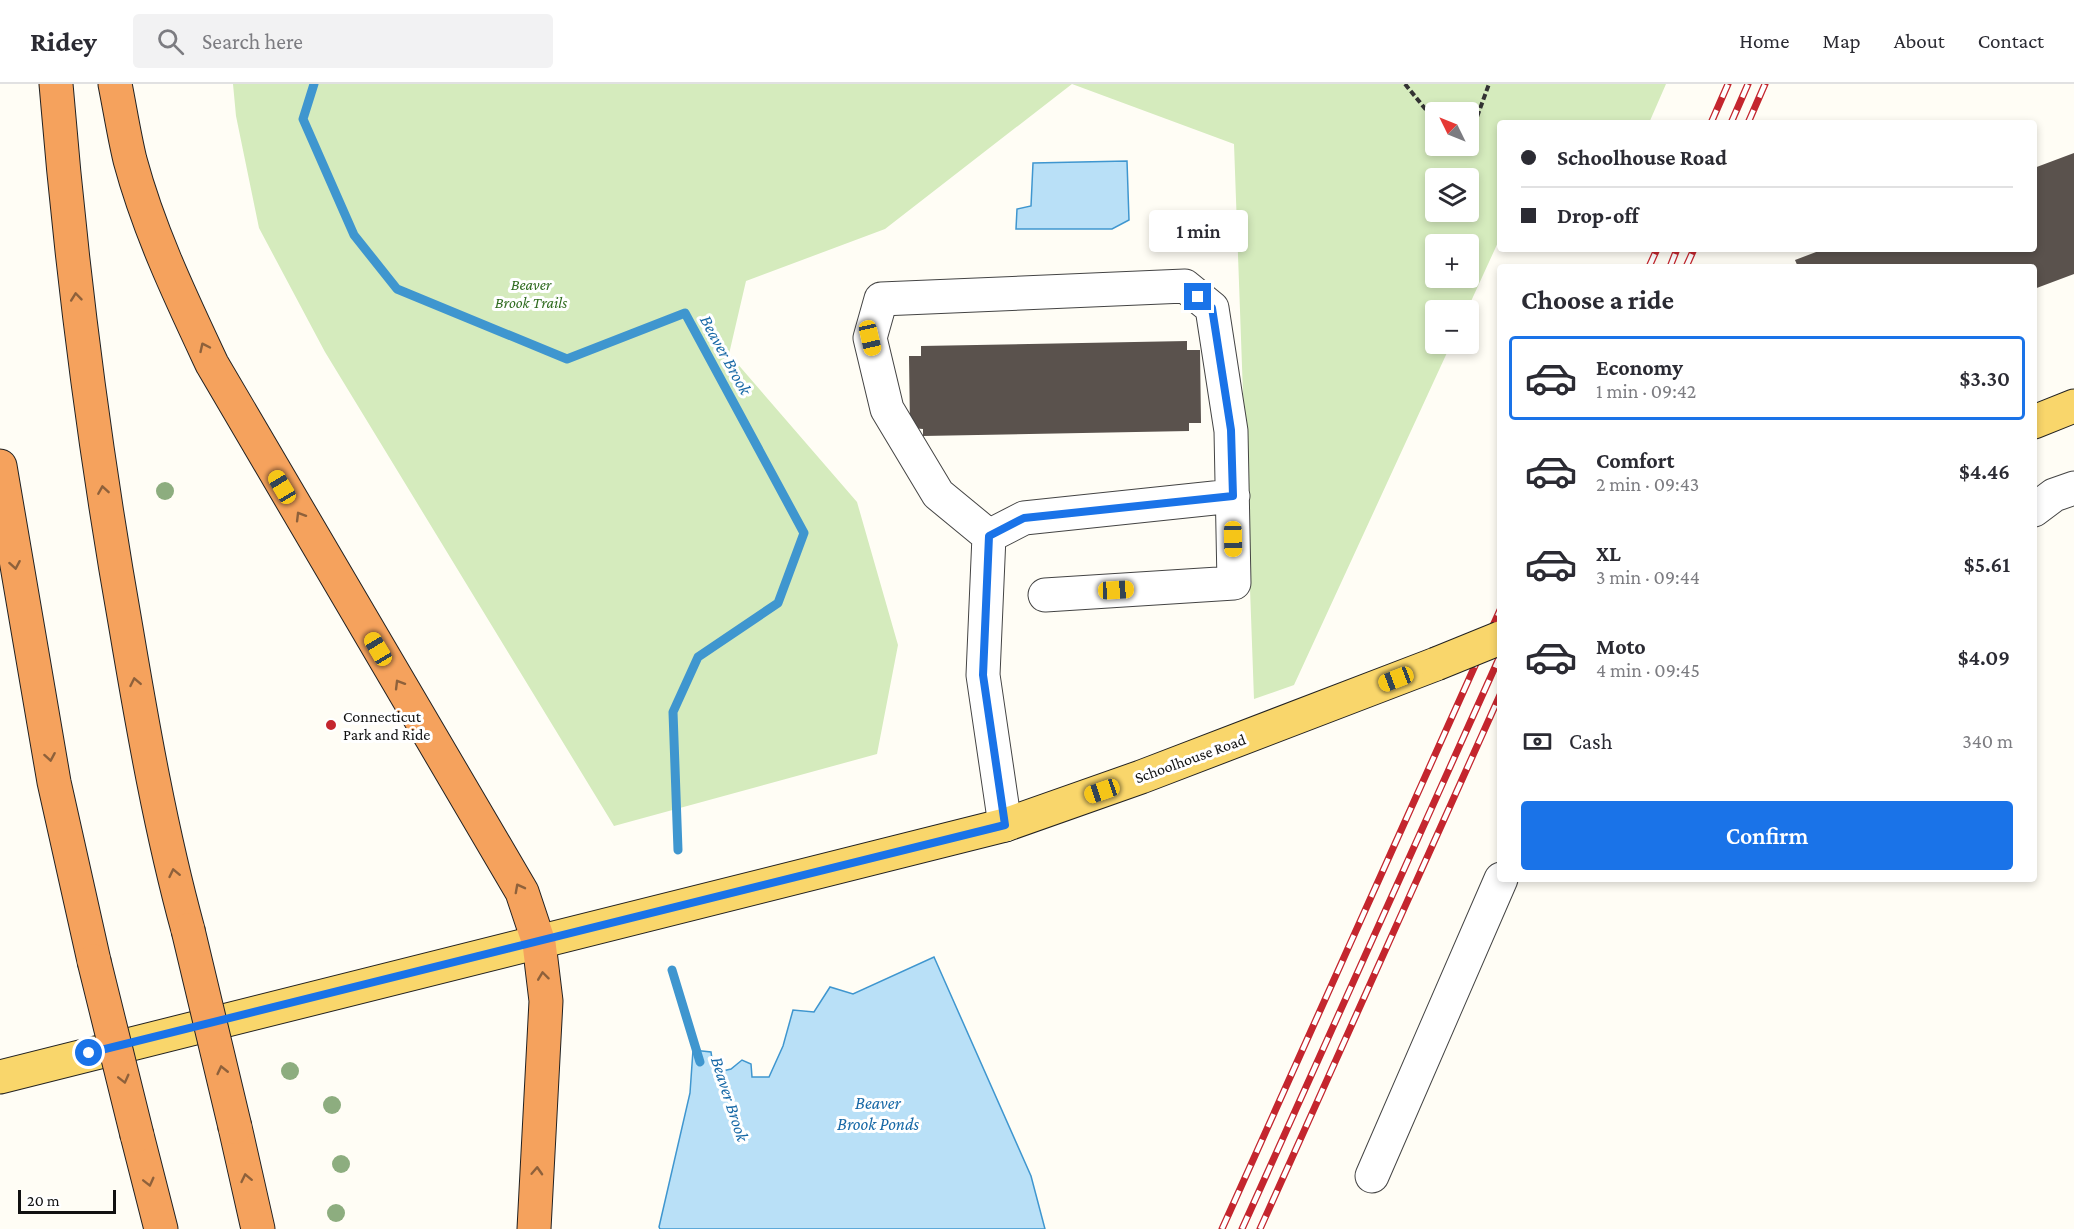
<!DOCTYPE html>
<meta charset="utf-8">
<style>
body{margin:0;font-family:"Crimson Pro",serif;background:#f2f2f3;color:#2b2b33;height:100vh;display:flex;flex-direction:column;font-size:22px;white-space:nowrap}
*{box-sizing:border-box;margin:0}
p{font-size:20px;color:#7c7c81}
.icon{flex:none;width:33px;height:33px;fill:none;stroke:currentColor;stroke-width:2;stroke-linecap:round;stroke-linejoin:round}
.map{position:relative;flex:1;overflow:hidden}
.details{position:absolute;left:1497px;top:180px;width:540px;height:618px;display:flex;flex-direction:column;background:#fff;border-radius:6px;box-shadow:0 3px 9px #0003}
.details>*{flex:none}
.banner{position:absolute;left:1497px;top:36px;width:540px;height:132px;border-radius:6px;box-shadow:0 3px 9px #0003;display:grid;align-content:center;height:132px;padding:0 24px;background:#fff}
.needle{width:39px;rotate:313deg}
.controls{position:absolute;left:1425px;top:18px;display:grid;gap:12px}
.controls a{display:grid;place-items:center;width:54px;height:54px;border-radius:6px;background:#fff;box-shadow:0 3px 9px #0003;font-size:30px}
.scale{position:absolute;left:18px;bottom:15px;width:98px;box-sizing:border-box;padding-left:6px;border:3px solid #111;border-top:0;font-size:16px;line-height:21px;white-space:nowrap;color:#111;-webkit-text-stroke:4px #fff;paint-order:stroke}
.end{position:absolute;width:27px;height:27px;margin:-14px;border:8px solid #1a73e8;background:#fff;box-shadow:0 0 0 3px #fff}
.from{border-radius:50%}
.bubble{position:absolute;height:42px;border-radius:6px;background:#fff;box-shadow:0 3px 9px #0003;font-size:20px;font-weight:600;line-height:42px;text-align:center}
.car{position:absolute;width:18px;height:36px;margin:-18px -9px;border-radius:8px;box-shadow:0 0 4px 2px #0007;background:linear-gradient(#f5c518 24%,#345 0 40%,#f5c518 0 76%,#345 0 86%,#f5c518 0)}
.banner b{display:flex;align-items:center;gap:21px;height:57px;font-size:22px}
.banner b+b{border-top:2px solid #e1e1e2}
.banner i{width:15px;height:15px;background:#2b2b33}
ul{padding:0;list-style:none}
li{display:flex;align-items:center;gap:18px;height:84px;margin:0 12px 9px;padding:0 12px;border:3px solid transparent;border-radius:6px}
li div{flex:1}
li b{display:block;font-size:22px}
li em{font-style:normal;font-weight:600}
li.selected{border-color:#1a73e8}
li>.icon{width:54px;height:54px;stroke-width:1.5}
h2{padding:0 24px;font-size:27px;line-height:72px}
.pay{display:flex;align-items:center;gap:15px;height:66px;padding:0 24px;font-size:22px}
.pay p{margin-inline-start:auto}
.primary-button{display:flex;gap:12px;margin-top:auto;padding:12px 24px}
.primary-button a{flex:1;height:69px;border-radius:6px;background:#1a73e8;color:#fff;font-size:24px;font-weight:600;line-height:69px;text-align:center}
header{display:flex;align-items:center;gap:36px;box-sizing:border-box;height:84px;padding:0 30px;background:#fff;border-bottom:2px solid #e1e1e2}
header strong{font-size:28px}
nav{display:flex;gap:33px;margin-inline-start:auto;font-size:21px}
.search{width:420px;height:54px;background:#f2f2f3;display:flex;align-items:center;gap:15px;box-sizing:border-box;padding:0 21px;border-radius:6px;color:#7c7c81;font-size:22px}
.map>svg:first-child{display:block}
</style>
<header>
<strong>Ridey</strong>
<div class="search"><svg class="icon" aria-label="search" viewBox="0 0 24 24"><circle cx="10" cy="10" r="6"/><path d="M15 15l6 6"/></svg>Search here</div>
<nav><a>Home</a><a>Map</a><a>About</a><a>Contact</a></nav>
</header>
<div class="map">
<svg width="2074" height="1145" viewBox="0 0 2074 1145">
<rect width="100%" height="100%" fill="#fffdf5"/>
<path fill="#d5ebbd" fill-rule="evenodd" d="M233 0H1666L1649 39H1500V154L1467 226H1436V260H1451L1294 601 1254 615 1234 60 1072 0 885 145 746 197 729 270 857 418 898 561 877 670 614 742 325 268 259 144 236 32ZM1436 28H1468V62H1436ZM1436 94H1468V128H1436ZM1436 160H1468V194H1436Z"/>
<path fill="#b9e0f7" stroke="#3f96cf" stroke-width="1.5" d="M1127 77 1129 136 1112 145H1016L1017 125 1031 122 1033 79Z
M934 873 1031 1092 1045 1145H660L659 1143 690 1009 693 966 711 968 714 989 731 985 742 976 751 980 752 993H769L783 962 793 926 814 928 830 903 853 910Z"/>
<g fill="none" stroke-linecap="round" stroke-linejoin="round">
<path stroke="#3f96cf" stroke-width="9" d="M314 0 303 35 354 151 397 205 567 275 685 229 804 449 778 519 698 573 673 628 678 766
M672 886 700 978"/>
</g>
<path fill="#5a524d" d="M2074 69V190L2034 205V183H1798L1795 176 1824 165H2034V84Z
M1187 257V266H1200L1201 339H1189V347L923 352V345L910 344 909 272H921V262Z"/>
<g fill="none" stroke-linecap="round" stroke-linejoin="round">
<g stroke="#444" stroke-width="35">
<path id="minor" d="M2034 426 2054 411 2074 404
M989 452 1024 434 1233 412
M1005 741 983 591 989 452 938 410 887 325 870 254 881 215 1185 202 1212 224 1231 347 1234 499 1045 511
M1372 1092 1501 795"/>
</g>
<g stroke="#222" stroke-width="35">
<path id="major" d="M2034 338 2074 322
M0 993 1005 741 1141 693 1436 580"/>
</g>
<g stroke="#222" stroke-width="35">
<path id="highway" d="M56 0C71 183 94 363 126 544 143 645 161 747 188 846
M115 0C120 25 124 51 130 76 149 147 181 214 212 280L522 808 539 859 546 917 534 1145
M0 382 54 698 94 877
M235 1043 258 1145
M137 1051 161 1145"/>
</g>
<path stroke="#333" stroke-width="4" stroke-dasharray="6 3" stroke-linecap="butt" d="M1405 0 1436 38
M1468 47 1473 44 1489 0"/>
<use href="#minor" stroke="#fff" stroke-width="33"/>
<use href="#major" stroke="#f9d66b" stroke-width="33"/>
<use href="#highway" stroke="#f5a25d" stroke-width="33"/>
<g stroke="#c4262e" stroke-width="7">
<path id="rail" d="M1711 39 1728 0
M1731 39 1748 0
M1748 39 1765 0
M1649 183 1657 165
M1670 183 1677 165
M1686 183 1694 165
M1222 1145 1500 526
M1242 1145 1500 572
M1260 1145 1500 611"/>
</g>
<use href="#rail" stroke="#fff" stroke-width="4.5" stroke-dasharray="14" stroke-linecap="butt"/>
<g stroke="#222" stroke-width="35" stroke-linecap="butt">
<path id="major-bridge" d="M1436 580 1500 554"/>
</g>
<g stroke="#222" stroke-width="35" stroke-linecap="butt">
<path id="highway-bridge" d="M188 846 235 1043
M94 877 137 1051"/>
</g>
<use href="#major-bridge" stroke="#f9d66b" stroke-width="33"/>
<use href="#highway-bridge" stroke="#f5a25d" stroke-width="33"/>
</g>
<g fill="#8dad7f">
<circle cx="165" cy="407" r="9"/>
<circle cx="290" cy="987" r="9"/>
<circle cx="332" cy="1021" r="9"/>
<circle cx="341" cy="1080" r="9"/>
<circle cx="336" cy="1129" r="9"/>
</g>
<defs><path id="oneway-chevron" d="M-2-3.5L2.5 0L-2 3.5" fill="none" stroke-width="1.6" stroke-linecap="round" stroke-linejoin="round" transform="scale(1.5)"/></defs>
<g stroke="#8e613b">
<use href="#oneway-chevron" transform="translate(76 213) rotate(-96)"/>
<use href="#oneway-chevron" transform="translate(204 263) rotate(-115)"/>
<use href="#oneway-chevron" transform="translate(103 406) rotate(-99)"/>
<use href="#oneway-chevron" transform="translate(300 432) rotate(-121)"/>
<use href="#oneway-chevron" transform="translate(15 481) rotate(80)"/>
<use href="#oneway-chevron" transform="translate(135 598) rotate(-101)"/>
<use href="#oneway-chevron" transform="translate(399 600) rotate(-121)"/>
<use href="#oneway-chevron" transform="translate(50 673) rotate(80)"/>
<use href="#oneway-chevron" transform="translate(174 789) rotate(-102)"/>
<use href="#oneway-chevron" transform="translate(519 804) rotate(-118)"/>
<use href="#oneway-chevron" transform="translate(543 892) rotate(-97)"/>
<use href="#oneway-chevron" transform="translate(222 986) rotate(-103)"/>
<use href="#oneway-chevron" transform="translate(124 995) rotate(76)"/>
<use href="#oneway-chevron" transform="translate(537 1087) rotate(-87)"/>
<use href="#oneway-chevron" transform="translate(246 1094) rotate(-102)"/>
<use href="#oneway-chevron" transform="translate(149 1098) rotate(76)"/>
</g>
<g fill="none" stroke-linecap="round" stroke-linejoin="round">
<path stroke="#1a73e8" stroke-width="8" d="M89 969 1005 741 983 591 989 452 1024 434 1233 412 1231 346 1212 224 1198 213"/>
</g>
<circle fill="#c4262e" stroke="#fff" stroke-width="2" cx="331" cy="641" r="6"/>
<g text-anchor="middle" stroke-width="6" stroke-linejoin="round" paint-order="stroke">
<g font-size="16" font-style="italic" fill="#2f6b1f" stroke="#fff">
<text x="531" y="206">Beaver<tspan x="531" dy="18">Brook Trails</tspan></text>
</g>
<g font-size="16" fill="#111" stroke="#fff" text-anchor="start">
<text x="343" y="638">Connecticut<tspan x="343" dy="18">Park and Ride</tspan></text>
</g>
<g font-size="16" fill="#111" stroke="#fff">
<text transform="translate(1190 674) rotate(-20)" y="6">Schoolhouse Road</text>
</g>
<g font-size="18" font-style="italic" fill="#1768a6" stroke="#fff">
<text transform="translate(726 271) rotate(61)" y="6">Beaver Brook</text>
<text transform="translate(730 1015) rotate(72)" y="6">Beaver Brook</text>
<text x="878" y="1025">Beaver<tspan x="878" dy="21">Brook Ponds</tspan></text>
</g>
</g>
</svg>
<div class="controls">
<a><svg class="needle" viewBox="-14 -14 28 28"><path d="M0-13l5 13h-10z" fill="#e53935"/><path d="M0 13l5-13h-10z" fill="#7c7c81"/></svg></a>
<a><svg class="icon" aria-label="layers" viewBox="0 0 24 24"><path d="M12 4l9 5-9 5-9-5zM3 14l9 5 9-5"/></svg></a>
<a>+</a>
<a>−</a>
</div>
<div class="scale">20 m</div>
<i class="end from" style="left:89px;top:969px"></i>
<i class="end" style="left:1198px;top:213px"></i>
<div class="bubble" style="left:1149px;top:126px;width:99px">1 min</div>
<i class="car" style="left:870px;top:254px;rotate:167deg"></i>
<i class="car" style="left:282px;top:403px;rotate:329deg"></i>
<i class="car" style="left:1233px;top:455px;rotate:179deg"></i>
<i class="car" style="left:1116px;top:506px;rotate:87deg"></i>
<i class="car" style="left:378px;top:565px;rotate:329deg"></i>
<i class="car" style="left:1396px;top:595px;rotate:249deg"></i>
<i class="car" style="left:1102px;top:707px;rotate:251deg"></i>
<div class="banner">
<b><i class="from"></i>Schoolhouse Road</b>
<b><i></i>Drop-off</b>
</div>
<section class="details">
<h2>Choose a ride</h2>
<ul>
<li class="selected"><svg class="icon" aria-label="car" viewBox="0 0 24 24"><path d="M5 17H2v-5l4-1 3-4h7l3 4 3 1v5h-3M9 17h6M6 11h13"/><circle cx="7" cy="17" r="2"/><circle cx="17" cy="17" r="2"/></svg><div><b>Economy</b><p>1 min · 09:42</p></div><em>$3.30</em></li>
<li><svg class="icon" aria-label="car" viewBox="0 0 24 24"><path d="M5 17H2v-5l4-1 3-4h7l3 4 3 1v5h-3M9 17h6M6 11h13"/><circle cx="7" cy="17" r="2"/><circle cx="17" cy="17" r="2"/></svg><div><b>Comfort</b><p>2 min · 09:43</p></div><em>$4.46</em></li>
<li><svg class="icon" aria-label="car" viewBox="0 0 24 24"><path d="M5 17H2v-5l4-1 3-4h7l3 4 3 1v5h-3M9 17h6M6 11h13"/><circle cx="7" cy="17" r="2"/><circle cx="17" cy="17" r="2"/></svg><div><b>XL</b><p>3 min · 09:44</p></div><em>$5.61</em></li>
<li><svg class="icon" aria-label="car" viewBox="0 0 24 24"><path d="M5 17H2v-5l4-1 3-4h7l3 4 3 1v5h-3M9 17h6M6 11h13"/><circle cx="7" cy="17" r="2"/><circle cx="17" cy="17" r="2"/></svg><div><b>Moto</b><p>4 min · 09:45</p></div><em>$4.09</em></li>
</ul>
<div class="pay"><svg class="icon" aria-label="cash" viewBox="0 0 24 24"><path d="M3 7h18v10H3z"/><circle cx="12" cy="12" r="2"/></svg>Cash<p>340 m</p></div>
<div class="primary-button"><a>Confirm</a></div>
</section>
</div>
